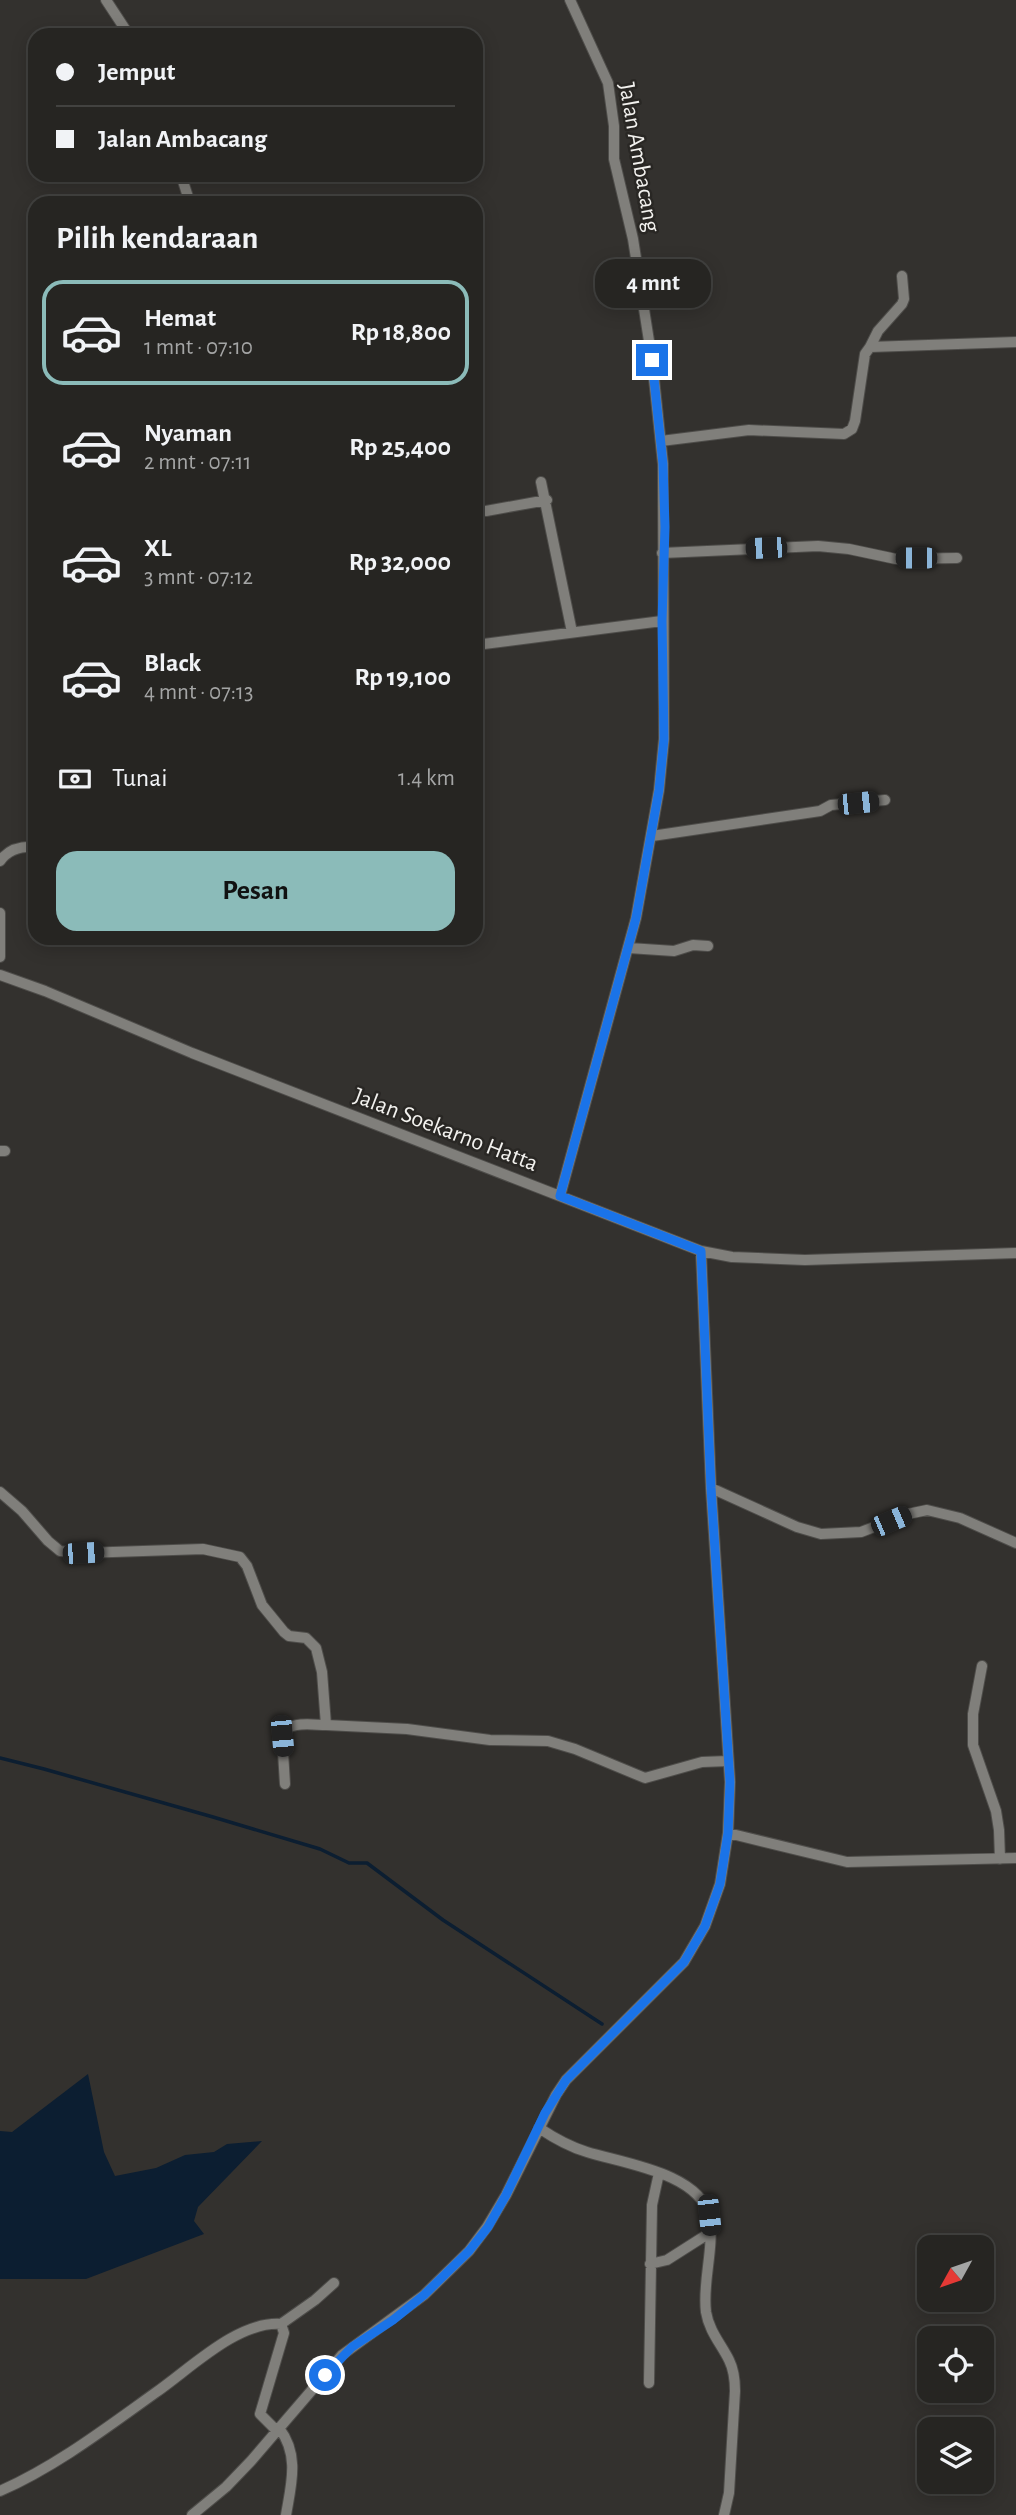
<!DOCTYPE html>
<html lang="id">
<meta charset="utf-8">
<style>
body{margin:0;font-family:"Alegreya Sans",sans-serif;background:#2e2d2a;color:#f1f3f6;height:100vh;display:flex;flex-direction:column;font-size:26px;white-space:nowrap}
*{box-sizing:border-box;margin:0}
p{font-size:23px;color:#a4a5a5}
.icon{flex:none;width:38px;height:38px;fill:none;stroke:currentColor;stroke-width:2;stroke-linecap:round;stroke-linejoin:round}
.map{position:relative;flex:1;overflow:hidden}
.side{position:absolute;left:28px;top:196px;width:455px;height:749px;display:flex;flex-direction:column;background:#262522;border-radius:21px;box-shadow:0 4px 18px #0003,0 0 0 2px #424240}
.side>*{flex:none}
.guide{position:absolute;left:28px;top:28px;width:455px;height:154px;border-radius:21px;box-shadow:0 4px 18px #0003,0 0 0 2px #424240;display:grid;align-content:center;height:154px;padding:0 28px;background:#262522}
.needle{width:46px;rotate:230deg}
.controls{position:absolute;left:917px;top:2235px;display:grid;gap:14px}
.controls a{display:grid;place-items:center;width:77px;height:77px;border-radius:14px;background:#262522;box-shadow:0 4px 18px #0003,0 0 0 2px #424240;font-size:35px}
.end{position:absolute;width:32px;height:32px;margin:-16px;border:9px solid #1a73e8;background:#fff;box-shadow:0 0 0 4px #fff}
.from{border-radius:50%}
.bubble{position:absolute;height:49px;border-radius:21px;background:#262522;box-shadow:0 4px 18px #0003,0 0 0 2px #424240;font-size:23px;font-weight:600;line-height:49px;text-align:center}
.car{position:absolute;width:21px;height:42px;margin:-21px -10px;border-radius:9px;box-shadow:0 0 5px 2px #0007;background:linear-gradient(#222 24%,#8ab4d8 0 40%,#222 0 76%,#8ab4d8 0 86%,#222 0)}
.guide b{display:flex;align-items:center;gap:24px;height:66px;font-size:26px}
.guide b+b{border-top:2px solid #424240}
.guide i{width:18px;height:18px;background:#f1f3f6}
ul{padding:0;list-style:none}
li{display:flex;align-items:center;gap:21px;height:105px;margin:0 14px 10px;padding:0 14px;border:4px solid transparent;border-radius:21px}
li div{flex:1}
li b{display:block;font-size:26px}
li em{font-style:normal;font-weight:600}
li.active{border-color:#8bbbb9}
li>.icon{width:63px;height:63px;stroke-width:1.5}
h2{padding:0 28px;font-size:32px;line-height:84px}
.pay{display:flex;align-items:center;gap:18px;height:77px;padding:0 28px;font-size:26px}
.pay p{margin-inline-start:auto}
.action{display:flex;gap:14px;margin-top:auto;padding:14px 28px}
.action a{flex:1;height:80px;border-radius:21px;background:#8bbbb9;color:#111;font-size:28px;font-weight:600;line-height:80px;text-align:center}
.map>svg:first-child{display:block}
</style>
<div class="map">
<svg width="1016" height="2515" viewBox="0 0 1016 2515">
<rect width="100%" height="100%" fill="#33312e"/>
<path fill="#0c1e31" d="M88 2074 104 2152 115 2176 156 2168 185 2155 214 2152 227 2144 262 2141 198 2207 194 2221 204 2234 86 2279H0V2131L12 2132Z"/>
<g fill="none" stroke-linecap="round" stroke-linejoin="round">
<path stroke="#0c1e31" stroke-width="3.5" d="M0 1758 44 1769 213 1817 320 1849 349 1863H367L443 1920 602 2024"/>
<g stroke="#4e4d4a" stroke-width="12">
<path id="minor" d="M106 0 129 35
M181 175 190 203
M870 347 878 331 902 304 904 299 902 276
M661 441 749 430 844 434 852 429 855 421 865 354 870 347 1016 342
M541 482 572 632
M486 511 547 500
M662 553 818 546 849 549 896 559 957 558
M476 645 662 621
M652 836 800 814 820 811 831 805 885 800
M0 861C8 850 21 846 35 847
M0 913V957
M629 948 674 951 693 945 708 946
M0 975 45 991 192 1053 701 1251 732 1257 805 1260 1016 1253
M0 1151H5
M560 1196 636 918 659 790 664 739 663 464 652 360 633 239 614 159V126L608 83 570 0
M711 1488 797 1527 821 1534 861 1532 908 1514 927 1510 960 1518 1016 1543
M0 1492 22 1511 48 1541 60 1551 83 1553 203 1549 240 1557 247 1566 262 1605 284 1632 289 1636 306 1638 316 1648 322 1672 326 1725 407 1729 490 1740 548 1741 575 1749 645 1778 702 1762 728 1761
M982 1666 973 1714V1745L996 1811 999 1830 1000 1859
M285 1784 282 1736C287 1720 312 1725 326 1725
M728 1833 847 1862 1016 1858
M539 2128C554 2138 570 2147 587 2152 622 2163 700 2173 709 2216 715 2248 702 2281 706 2312 709 2331 721 2344 729 2360 734 2370 735 2380 735 2391L729 2493 724 2515
M650 2264 667 2260 711 2232
M281 2324 315 2300 334 2283
M649 2383 652 2205 659 2173
M279 2428C300 2455 291 2485 286 2515
M0 2491C55 2467 106 2428 155 2393 190 2369 237 2321 281 2324L284 2333 260 2414 277 2431
M192 2515 226 2487 251 2461 342 2355 424 2295 469 2251 487 2227 506 2195 556 2095 566 2080 684 1962 705 1926 720 1884 728 1833 730 1782 711 1488 701 1251"/>
</g>
<use href="#minor" stroke="#807f7b" stroke-width="10"/>
</g>
<g fill="none" stroke-linecap="round" stroke-linejoin="round">
<path stroke="#1a73e8" stroke-width="9" d="M325 2375 352 2347 393 2320 424 2295 469 2251 488 2227 506 2195 545 2113 566 2080 684 1962 705 1926 720 1884 728 1833 730 1782 711 1488 701 1251 560 1196 636 918 659 790 664 739 662 621 665 527 663 464 652 360"/>
</g>
<g text-anchor="middle" stroke-width="5" stroke-linejoin="round" paint-order="stroke">
<g font-size="24" fill="#f3f2ef" stroke="#292724">
<text transform="translate(640 157) rotate(80)" y="8">Jalan Ambacang</text>
<text transform="translate(446 1129) rotate(21)" y="8">Jalan Soekarno Hatta</text>
</g>
</g>
</svg>
<div class="controls">
<a><svg class="needle" viewBox="-14 -14 28 28"><path d="M0-13l5 13h-10z" fill="#e53935"/><path d="M0 13l5-13h-10z" fill="#a4a5a5"/></svg></a>
<a><svg class="icon" aria-label="locate" viewBox="0 0 24 24"><circle cx="12" cy="12" r="6"/><path d="M12 2v4M12 18v4M2 12h4M18 12h4"/></svg></a>
<a><svg class="icon" aria-label="layers" viewBox="0 0 24 24"><path d="M12 4l9 5-9 5-9-5zM3 14l9 5 9-5"/></svg></a>
</div>
<i class="end from" style="left:325px;top:2375px"></i>
<i class="end" style="left:652px;top:360px"></i>
<div class="bubble" style="left:595px;top:259px;width:116px">4 mnt</div>
<i class="car" style="left:766px;top:548px;rotate:268deg"></i>
<i class="car" style="left:916px;top:558px;rotate:270deg"></i>
<i class="car" style="left:858px;top:803px;rotate:84deg"></i>
<i class="car" style="left:891px;top:1521px;rotate:67deg"></i>
<i class="car" style="left:83px;top:1553px;rotate:87deg"></i>
<i class="car" style="left:282px;top:1736px;rotate:175deg"></i>
<i class="car" style="left:709px;top:2215px;rotate:174deg"></i>
<div class="guide">
<b><i class="from"></i>Jemput</b>
<b><i></i>Jalan Ambacang</b>
</div>
<section class="side">
<h2>Pilih kendaraan</h2>
<ul>
<li class="active"><svg class="icon" aria-label="car" viewBox="0 0 24 24"><path d="M5 17H2v-5l4-1 3-4h7l3 4 3 1v5h-3M9 17h6M6 11h13"/><circle cx="7" cy="17" r="2"/><circle cx="17" cy="17" r="2"/></svg><div><b>Hemat</b><p>1 mnt · 07:10</p></div><em>Rp 18,800</em></li>
<li><svg class="icon" aria-label="car" viewBox="0 0 24 24"><path d="M5 17H2v-5l4-1 3-4h7l3 4 3 1v5h-3M9 17h6M6 11h13"/><circle cx="7" cy="17" r="2"/><circle cx="17" cy="17" r="2"/></svg><div><b>Nyaman</b><p>2 mnt · 07:11</p></div><em>Rp 25,400</em></li>
<li><svg class="icon" aria-label="car" viewBox="0 0 24 24"><path d="M5 17H2v-5l4-1 3-4h7l3 4 3 1v5h-3M9 17h6M6 11h13"/><circle cx="7" cy="17" r="2"/><circle cx="17" cy="17" r="2"/></svg><div><b>XL</b><p>3 mnt · 07:12</p></div><em>Rp 32,000</em></li>
<li><svg class="icon" aria-label="car" viewBox="0 0 24 24"><path d="M5 17H2v-5l4-1 3-4h7l3 4 3 1v5h-3M9 17h6M6 11h13"/><circle cx="7" cy="17" r="2"/><circle cx="17" cy="17" r="2"/></svg><div><b>Black</b><p>4 mnt · 07:13</p></div><em>Rp 19,100</em></li>
</ul>
<div class="pay"><svg class="icon" aria-label="cash" viewBox="0 0 24 24"><path d="M3 7h18v10H3z"/><circle cx="12" cy="12" r="2"/></svg>Tunai<p>1.4 km</p></div>
<div class="action"><a>Pesan</a></div>
</section>
</div>
